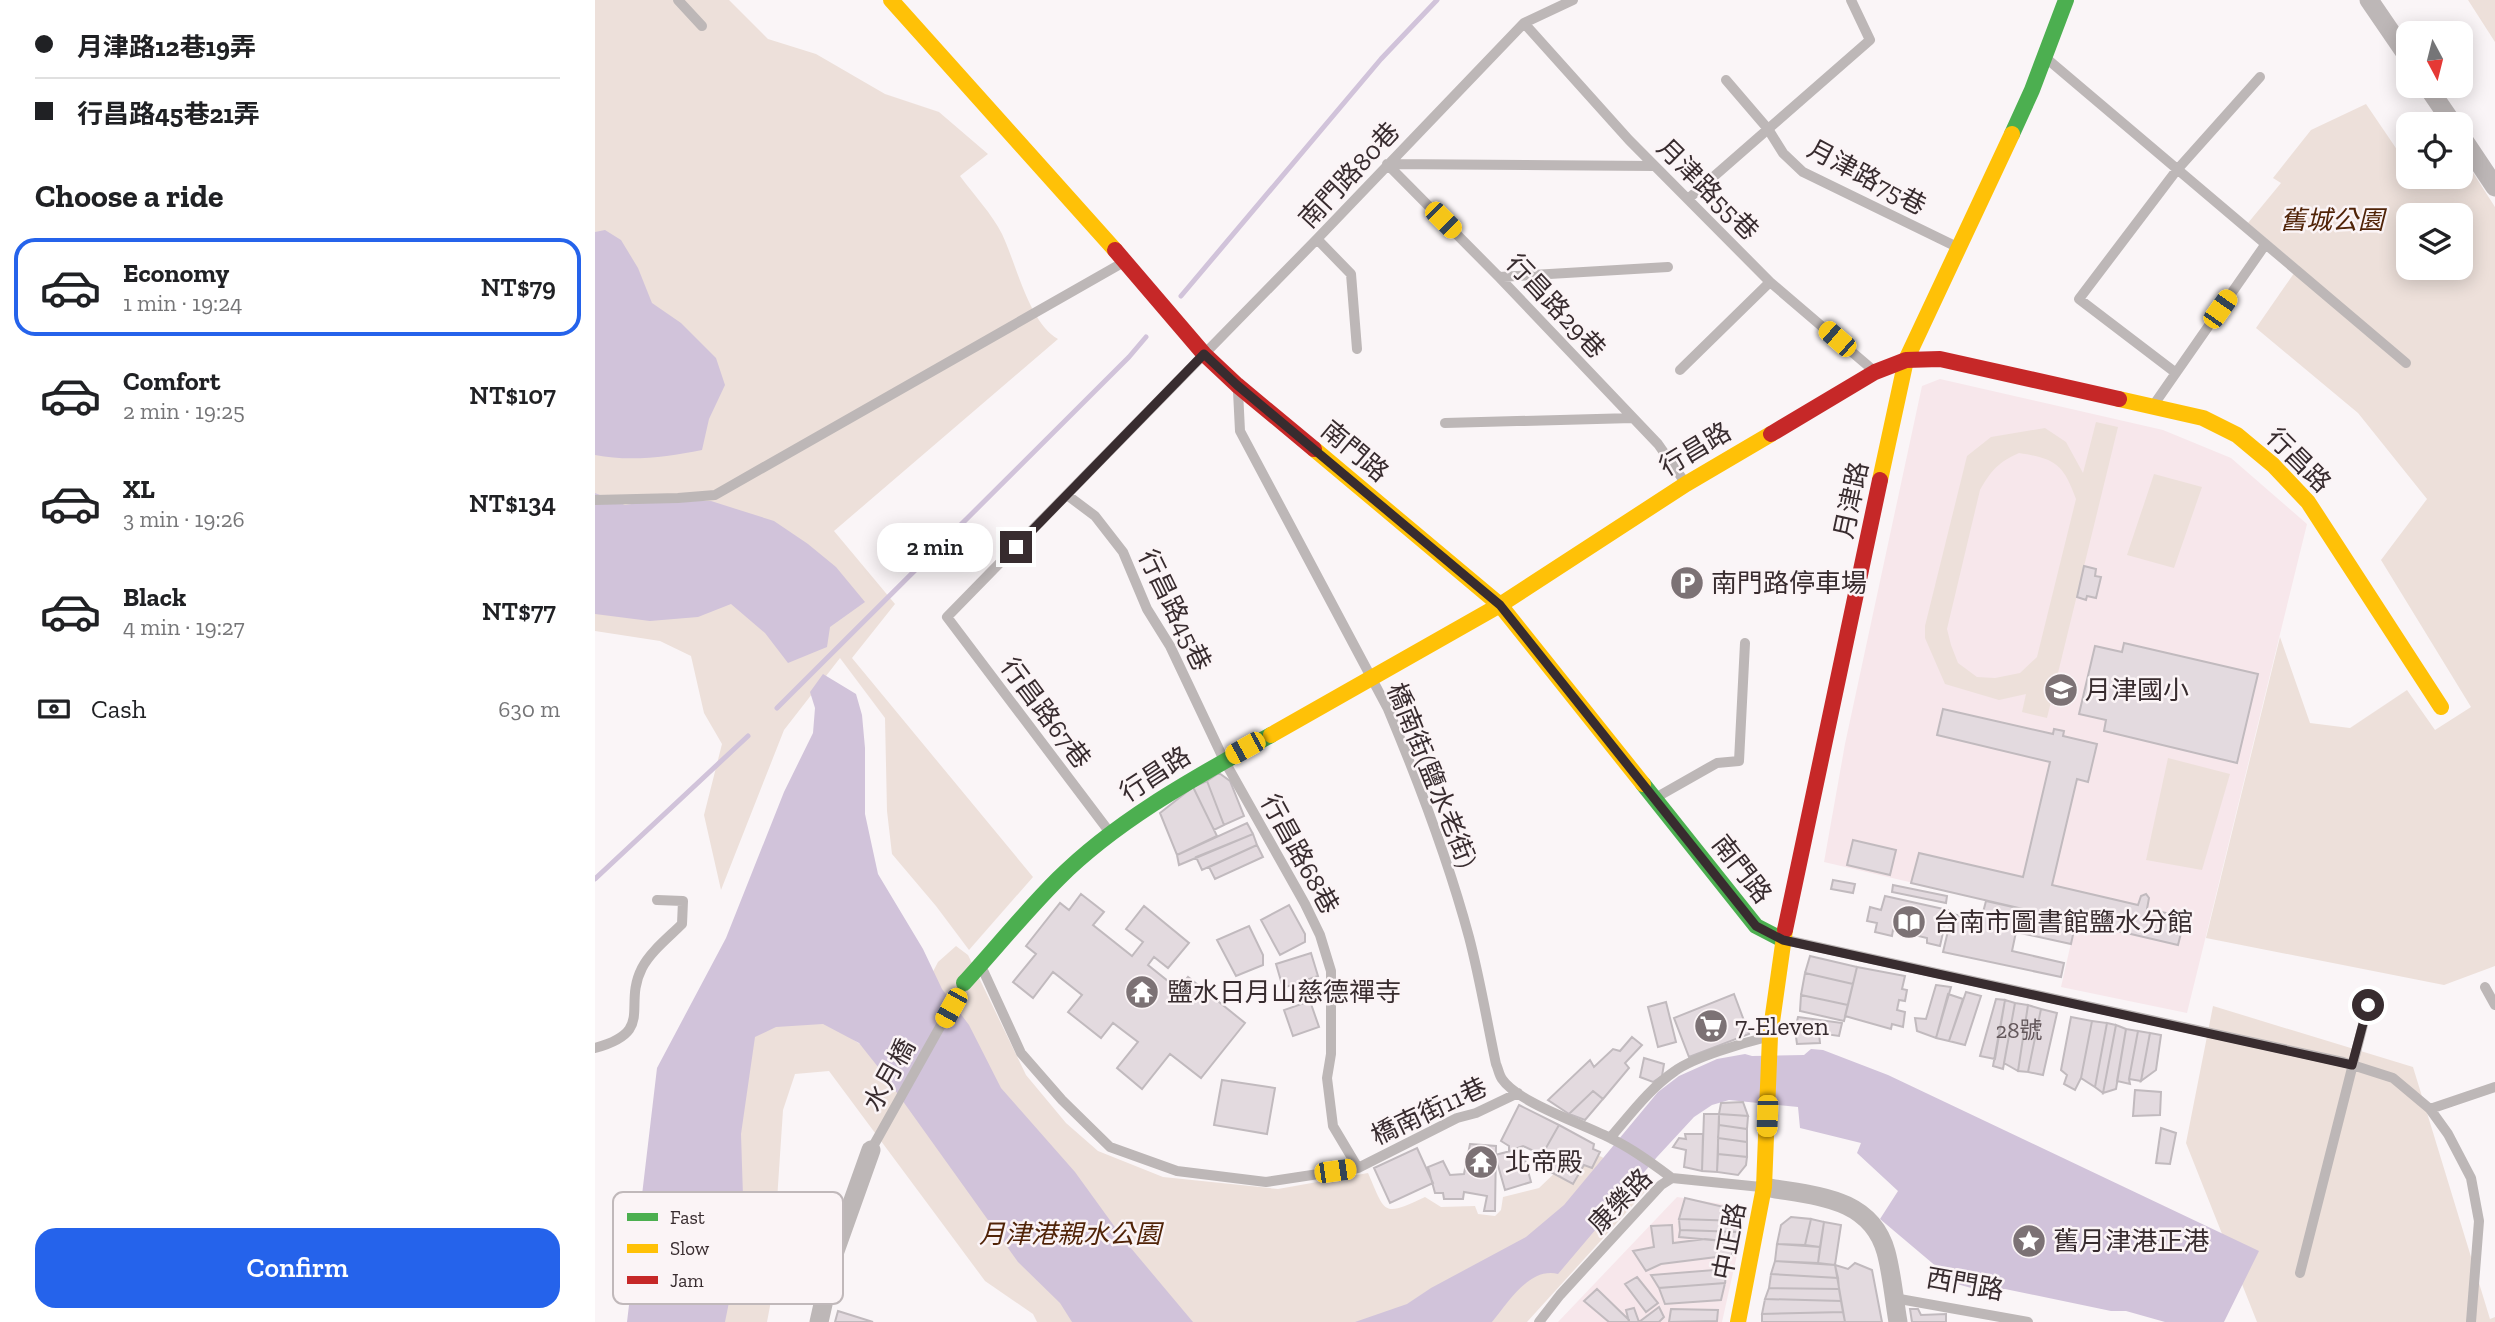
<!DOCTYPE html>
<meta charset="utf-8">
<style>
body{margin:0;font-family:"Zilla Slab","Noto Sans TC",serif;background:#f2f2f2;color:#202124;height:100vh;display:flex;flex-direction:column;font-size:26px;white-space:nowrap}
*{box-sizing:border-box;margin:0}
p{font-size:23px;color:#757577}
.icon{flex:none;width:38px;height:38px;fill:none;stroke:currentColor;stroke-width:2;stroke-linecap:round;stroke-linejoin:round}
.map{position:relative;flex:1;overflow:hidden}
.panel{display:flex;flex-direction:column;background:#fff;width:595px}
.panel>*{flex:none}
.banner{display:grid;align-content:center;height:154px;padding:0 35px;background:#fff}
.needle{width:46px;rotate:173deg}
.controls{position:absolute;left:1801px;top:21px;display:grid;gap:14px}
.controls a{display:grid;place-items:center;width:77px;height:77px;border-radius:14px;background:#fff;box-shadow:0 4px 18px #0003;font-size:35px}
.end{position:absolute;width:32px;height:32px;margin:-16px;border:9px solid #382c2f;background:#fff;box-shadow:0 0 0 4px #fff}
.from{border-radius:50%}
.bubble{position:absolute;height:49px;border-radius:21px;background:#fff;box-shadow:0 4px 18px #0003;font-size:23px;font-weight:600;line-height:49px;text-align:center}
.car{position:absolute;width:21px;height:42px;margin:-21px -10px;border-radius:9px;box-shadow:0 0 5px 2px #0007;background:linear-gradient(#f5c518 24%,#345 0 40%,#f5c518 0 76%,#345 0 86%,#f5c518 0)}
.banner b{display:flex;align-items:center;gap:24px;height:66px;font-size:26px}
.banner b+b{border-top:2px solid #e0e0e0}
.banner i{width:18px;height:18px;background:#202124}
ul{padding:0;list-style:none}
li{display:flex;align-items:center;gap:21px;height:98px;margin:0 14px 10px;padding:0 21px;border:4px solid transparent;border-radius:21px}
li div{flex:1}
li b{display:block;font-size:26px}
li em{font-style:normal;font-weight:600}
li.active{border-color:#2563eb}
li>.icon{width:63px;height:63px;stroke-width:1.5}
h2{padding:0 35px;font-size:32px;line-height:84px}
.pay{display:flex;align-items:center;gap:18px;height:77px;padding:0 35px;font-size:26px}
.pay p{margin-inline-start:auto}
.button{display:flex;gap:14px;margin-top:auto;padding:14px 35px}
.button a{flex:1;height:80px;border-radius:21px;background:#2563eb;color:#fff;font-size:28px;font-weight:600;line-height:80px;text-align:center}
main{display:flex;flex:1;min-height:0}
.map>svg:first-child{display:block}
</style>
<main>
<section class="panel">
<div class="banner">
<b><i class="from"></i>月津路12巷19弄</b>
<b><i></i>行昌路45巷21弄</b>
</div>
<h2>Choose a ride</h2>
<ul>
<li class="active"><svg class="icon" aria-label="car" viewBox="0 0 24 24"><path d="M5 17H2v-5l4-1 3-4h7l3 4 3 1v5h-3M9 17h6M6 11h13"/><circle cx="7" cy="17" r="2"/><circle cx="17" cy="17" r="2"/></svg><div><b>Economy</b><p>1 min · 19:24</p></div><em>NT$79</em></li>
<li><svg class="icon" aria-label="car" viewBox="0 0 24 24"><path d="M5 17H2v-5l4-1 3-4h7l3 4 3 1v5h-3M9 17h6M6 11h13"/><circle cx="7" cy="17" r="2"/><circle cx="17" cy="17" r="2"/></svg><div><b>Comfort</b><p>2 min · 19:25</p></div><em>NT$107</em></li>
<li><svg class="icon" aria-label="car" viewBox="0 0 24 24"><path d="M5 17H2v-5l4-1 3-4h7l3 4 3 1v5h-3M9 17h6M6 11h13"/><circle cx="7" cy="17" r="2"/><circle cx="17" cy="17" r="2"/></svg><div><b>XL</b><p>3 min · 19:26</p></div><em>NT$134</em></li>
<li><svg class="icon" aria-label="car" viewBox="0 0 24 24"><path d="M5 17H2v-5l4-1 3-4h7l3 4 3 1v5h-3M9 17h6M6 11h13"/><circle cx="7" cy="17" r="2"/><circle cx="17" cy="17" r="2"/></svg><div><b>Black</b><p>4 min · 19:27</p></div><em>NT$77</em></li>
</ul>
<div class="pay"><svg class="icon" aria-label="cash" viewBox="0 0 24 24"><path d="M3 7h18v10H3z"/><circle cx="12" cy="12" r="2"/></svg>Cash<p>630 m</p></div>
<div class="button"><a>Confirm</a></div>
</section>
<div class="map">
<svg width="1900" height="1322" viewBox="0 0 1900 1322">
<rect width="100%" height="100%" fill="#faf5f7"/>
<path fill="#f7e7eb" d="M1345 379 1568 430 1636 458 1712 524 1592 1013 1466 987 1481 921 1229 862 1250 744 1327 386Z
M1082 1197 1133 1205 1144 1211 1142 1255 1127 1322H963Z"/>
<path fill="#ede0da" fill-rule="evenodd" d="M0 0H134L173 39 221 54 290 94 344 112 393 154 365 176C379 195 397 214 407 234 421 263 434 323 463 339L239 531 300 604 257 658 438 877 374 950 341 906 297 854 292 811 290 718 245 658 189 730 126 890 109 815 127 744 109 713 96 656 65 641 0 631Z
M1873 0H1900V42Z
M1771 104 1809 160 1813 158V177H1866V154L1900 207V966L1849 985 1611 938 1685 637 1715 723 1755 728 1812 690 1840 730 1876 707 1786 560 1832 499 1763 413 1661 328 1704 266 1653 223 1686 183 1678 178 1716 130ZM1813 215H1866V268H1813Z
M1501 422 1523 427 1452 718 1427 712 1431 694 1404 700 1350 684 1330 638V626L1372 456 1396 437 1450 428 1471 442 1488 473ZM1424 453C1461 459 1468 464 1481 499L1442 657 1425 673 1400 678 1382 677 1363 663 1356 645 1352 629 1385 490C1396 471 1403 462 1424 453Z
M1559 474 1607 487 1579 568 1532 555Z
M1573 758 1635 774 1607 870 1551 860Z
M361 946 373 955 431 1075 471 1123 503 1151 568 1177 683 1189 773 1173C791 1214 787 1217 830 1197L846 1207 880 1206 883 1214 900 1216 906 1210 908 1197 944 1188 987 1147 1058 1183 932 1322H442L438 1314 390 1281 234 1071 200 1074 188 1110 175 1306 172 1322H98L138 1037 221 1014 291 1062 343 962Z
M1618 1006 1818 1067 1895 1319 1900 1317V1322H1662L1591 1143Z"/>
<path fill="#d1c3da" d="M10 230 26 240 43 268 57 303 86 323 121 358 130 385 114 419 107 450C71 457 36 462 0 455V232Z
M0 493 30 505 55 501H116L179 521 213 544 241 567 270 602 235 627 232 647 193 663 170 633 136 604 103 617 55 621 0 614Z
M228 674 261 694 267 715 270 748V814L283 874 328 949 347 989 374 1025 406 1088 480 1172 530 1241 598 1322H477L465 1303 423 1262 287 1072 264 1043 228 1024 181 1027 160 1037 146 1134 149 1228 130 1322H32L62 1068 131 938 189 792 218 733 220 708 215 692Z
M1216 1049 1228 1050 1293 1075 1664 1251 1629 1322H1570L1531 1311H1516L1410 1289 1387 1291 1362 1284 1285 1219 1303 1191 1262 1153 1266 1143 1205 1128 1203 1107 1134 1100 1117 1105 1099 1117 1062 1157 963 1274C934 1267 913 1303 897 1322H760L812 1304 836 1288 931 1237 969 1205 1063 1092 1084 1076 1122 1059 1150 1054 1157 1056 1209 1055Z"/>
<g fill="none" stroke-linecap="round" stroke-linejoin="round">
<path stroke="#d1c3da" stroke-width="5" d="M586 296 786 59 842 0
M182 708 534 357 551 337
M0 879 153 736"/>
</g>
<path fill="#e3dadf" stroke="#c1babe" stroke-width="2" d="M1489 566 1501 569 1500 576 1506 577 1501 598 1492 596 1491 600 1482 597Z
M1529 643 1663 674 1642 763 1509 731 1511 720 1484 714 1500 646 1527 652Z
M1348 709 1458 734 1459 729 1469 731 1468 736 1502 744 1493 782 1482 779 1457 885 1543 905 1546 896 1551 894 1554 898 1552 909 1590 917 1583 945 1316 883 1324 853 1428 877 1455 762 1342 735Z
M624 773 635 781 649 816 629 825 612 781Z
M612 781 629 825 619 830 598 787Z
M598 787 622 836 582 855 565 813Z
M652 823 658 834 584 865 582 855Z
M658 834 662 845 607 870 601 857Z
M1258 840 1301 850 1295 875 1252 865Z
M662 845 668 857 620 879 614 867Z
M1238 880 1260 884 1258 893 1236 889Z
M1298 885 1352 896 1351 903 1297 892Z
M486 894 509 912 498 925 537 956 548 942 531 929 549 906 594 943 573 968 559 957 553 965 583 989 593 977 650 1023 606 1078 575 1054 547 1089 522 1068 543 1042 518 1023 506 1038 473 1012 487 995 458 972 438 998 418 982 441 954 431 946 465 903 474 910Z
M1290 896 1353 910 1345 946 1332 943V938L1298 930 1297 936 1280 932 1282 923 1272 921 1275 907 1286 910Z
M1391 901 1481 921 1476 944 1421 932 1417 951 1469 963 1466 977 1348 952 1357 914 1386 920Z
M694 905 710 934V942L685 955 666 920Z
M654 926 668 955V965L641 976 622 940Z
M716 953 723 976 688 988 681 964Z
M1215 956 1262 967 1258 984 1210 973Z
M1262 967 1310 976 1307 989 1312 990 1310 1001 1304 1000 1302 1010 1310 1012 1308 1027 1297 1024 1296 1029 1250 1016Z
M1210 973 1258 984 1253 1005 1206 995Z
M1341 985 1356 987 1341 1038 1322 1031 1320 1018 1331 1019Z
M1371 992 1386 996 1370 1045 1354 1041Z
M1139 994 1154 1034 1094 1057 1079 1018Z
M1353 994 1368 999 1354 1041 1341 1038Z
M1206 995 1253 1005 1249 1021 1205 1011Z
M1401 999 1410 1000 1400 1059 1385 1056Z
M1410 1000 1420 1003 1408 1069 1398 1066Z
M715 1001 724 1027 698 1036 689 1010Z
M1071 1002 1081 1042 1063 1047 1053 1007Z
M1420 1003 1433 1005 1423 1071 1409 1063Z
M1433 1005 1446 1009 1433 1072 1423 1071Z
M1446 1009 1462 1013 1448 1075 1433 1072Z
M1203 1017 1247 1023 1244 1036 1200 1030Z
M1476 1017 1497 1021 1486 1078 1480 1090 1469 1084 1472 1075 1466 1070Z
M1497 1021 1512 1023 1500 1087 1486 1078Z
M1512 1023 1521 1025 1508 1093 1500 1087Z
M1521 1025 1531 1029 1521 1089 1508 1093Z
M1531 1029 1543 1031 1534 1079 1535 1084 1522 1081Z
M1200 1030 1224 1034 1225 1043 1202 1044Z
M1543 1031 1555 1033 1546 1081 1534 1079Z
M1555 1033 1566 1035 1561 1070 1546 1081Z
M1037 1037 1047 1045 1030 1063 1034 1068 1008 1099 998 1091 974 1114 953 1100 995 1060 999 1067 1018 1049 1025 1051Z
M1049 1058 1069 1064 1067 1076 1058 1082 1045 1077Z
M627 1080 680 1088 672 1134 619 1125Z
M1540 1090 1566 1092 1565 1115 1538 1116Z
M998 1091 1008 1099 990 1120 974 1114Z
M1148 1102 1153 1116 1124 1114 1126 1103Z
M924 1105 964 1125 947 1155 928 1146 914 1151V1146L906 1141Z
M1109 1114H1124L1122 1172 1107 1171Z
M1124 1114 1153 1116 1152 1129 1124 1125Z
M964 1125 999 1144 998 1149 1005 1152 997 1168 989 1165 978 1184 954 1171 952 1157 947 1155Z
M1124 1125 1152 1129V1142L1123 1138Z
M1566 1128 1581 1133 1575 1164 1561 1163Z
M1090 1134H1108L1107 1171 1089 1167 1091 1150 1078 1147 1084 1138 1091 1139Z
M1123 1138 1152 1142V1157L1123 1154Z
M875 1144 901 1146 900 1211H889L892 1196 869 1192 868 1199H849L848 1193H840L833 1167 848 1161 855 1175 869 1174Z
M822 1148 838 1183 795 1203 779 1168Z
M927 1148 936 1182 910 1190 900 1155Z
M1123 1154 1152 1157 1151 1165 1143 1175 1122 1172Z
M1090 1198 1142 1210 1144 1221 1084 1219Z
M1196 1217 1216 1219 1210 1245 1182 1244 1186 1225Z
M1084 1219 1144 1221V1232L1085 1230Z
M1216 1219 1229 1222 1225 1247 1210 1245Z
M1229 1222 1246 1225 1240 1265 1223 1263Z
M1077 1225 1078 1243 1110 1239 1139 1242 1137 1255 1066 1264 1051 1271 1038 1251 1059 1247 1056 1226Z
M1085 1230 1144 1232 1139 1242 1084 1237Z
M1182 1244 1225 1247 1223 1263 1180 1261Z
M1180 1261 1240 1265 1243 1278 1176 1274Z
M1260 1263 1277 1270 1287 1322H1250L1240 1265 1253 1269Z
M1132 1269 1130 1283 1064 1288 1056 1275Z
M1176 1274 1243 1278 1244 1289 1174 1288Z
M1042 1277 1063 1303 1051 1312 1030 1284Z
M1130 1283 1126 1300 1070 1304 1064 1288Z
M1174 1288 1244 1289 1246 1301 1170 1299Z
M1002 1289 1034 1320V1322H1014L989 1301Z
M1170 1299 1246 1301 1248 1312 1167 1314Z
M1064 1307 1069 1317 1064 1322H1044Z
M1039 1308 1044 1322H1034L1031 1310Z
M1076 1309 1123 1310 1122 1321 1074 1322Z
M1315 1309H1323L1326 1315 1351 1314V1322H1317Z
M243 1311 278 1322H240Z
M1248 1312 1250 1322H1167V1314Z"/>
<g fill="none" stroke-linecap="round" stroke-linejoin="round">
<path stroke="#bdb7b7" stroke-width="10" d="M83 0 107 26
M929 23 1034 140 1175 282 1278 370
M1451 58 1811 363
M1131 80 1173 129 1188 153 1208 172 1360 246
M792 164 904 277 1063 444 1089 481
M792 164 1059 166
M1093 199 1275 40 1256 0
M722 239 756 274 762 349
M904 277 1073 267
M1085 370 1175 282
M1581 373 1484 299 1581 171 1665 77
M643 391 645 431 793 709C824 783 853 859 874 937 885 979 892 1022 901 1064 903 1068 904 1075 907 1079 923 1103 991 1125 1017 1139 1038 1149 1058 1164 1077 1178
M1560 403 1670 245
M850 423 1038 418
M472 495 500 516 528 552 552 609 575 646 629 760 710 904 725 935 736 971V1054L732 1078 738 1126 763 1168
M0 500 83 498 120 495 529 262
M1062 797 1122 763 1144 761 1150 643
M516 834 352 617 722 239 929 23 978 0
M1191 940 1748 1062 1798 1078 1835 1109 1853 1134 1876 1178 1884 1221 1876 1322
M387 968 426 1053 467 1100 515 1147 582 1171 671 1182 763 1168 862 1118 881 1113 923 1093
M1890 987 1900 1005
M0 1048C61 1031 27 1007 47 968 55 952 74 937 87 924L88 901 62 900
M1835 1109 1900 1087
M1015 1138C1035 1115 1055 1088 1080 1071 1099 1057 1148 1043 1172 1037
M276 1150 369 984
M1705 1273 1773 1005
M1299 1298 1433 1322
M944 1322 965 1295 1066 1185 1077 1178 1166 1187"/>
<path stroke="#bdb7b7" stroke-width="19" d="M1774 0 1813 57
M1832 86 1858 124
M1866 136 1900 187
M1169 1187C1216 1196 1275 1195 1291 1252 1297 1274 1299 1299 1303 1322
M224 1322 240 1251 276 1150"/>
<path stroke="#4caf50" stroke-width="16" d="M1417 134 1437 90 1471 0
M1048 784 1161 926 1188 940
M369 983C400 949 430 912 463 879 523 819 603 776 676 735"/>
<path stroke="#ffc107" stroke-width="16" d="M296 0 520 250
M1524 399 1608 418 1642 435 1678 465 1713 502 1846 707
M719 449 905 605 1048 784
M1285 480 1311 360 1417 134
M676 735 905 605 1091 484 1176 434
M1143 1322 1169 1187 1175 1036 1190 930"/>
<path stroke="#c62828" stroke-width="16" d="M520 250 609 354 642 385 719 449
M1176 434 1280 372 1311 360 1345 359 1524 399
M1190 930 1285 480"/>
</g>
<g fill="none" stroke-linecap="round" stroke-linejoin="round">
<path stroke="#382c2f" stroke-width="9" d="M421 547 609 354 642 385 905 605 1161 926 1188 940 1757 1065 1773 1005"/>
</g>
<defs>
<g id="parking-disc" transform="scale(1.75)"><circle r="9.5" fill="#7c7275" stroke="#fbf4f6"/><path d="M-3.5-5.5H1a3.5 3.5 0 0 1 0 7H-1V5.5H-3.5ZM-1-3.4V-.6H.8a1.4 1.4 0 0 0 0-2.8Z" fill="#fff"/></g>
<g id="school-disc" transform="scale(1.75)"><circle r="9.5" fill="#7c7275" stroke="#fbf4f6"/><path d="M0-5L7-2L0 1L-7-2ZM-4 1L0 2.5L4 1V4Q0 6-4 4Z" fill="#fff"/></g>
<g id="library-disc" transform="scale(1.75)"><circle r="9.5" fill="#7c7275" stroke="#fbf4f6"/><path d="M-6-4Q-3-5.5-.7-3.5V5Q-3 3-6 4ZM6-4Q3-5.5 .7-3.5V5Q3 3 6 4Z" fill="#fff"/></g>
<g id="temple-disc" transform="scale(1.75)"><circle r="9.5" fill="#7c7275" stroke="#fbf4f6"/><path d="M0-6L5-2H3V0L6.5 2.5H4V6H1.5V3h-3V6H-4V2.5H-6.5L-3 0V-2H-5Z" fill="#fff"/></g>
<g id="supermarket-disc" transform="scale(1.75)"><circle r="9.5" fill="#7c7275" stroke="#fbf4f6"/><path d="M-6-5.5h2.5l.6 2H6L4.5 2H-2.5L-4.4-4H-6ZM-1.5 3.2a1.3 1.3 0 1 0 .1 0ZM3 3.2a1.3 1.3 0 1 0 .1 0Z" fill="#fff"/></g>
<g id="sight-disc" transform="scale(1.75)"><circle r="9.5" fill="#7c7275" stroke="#fbf4f6"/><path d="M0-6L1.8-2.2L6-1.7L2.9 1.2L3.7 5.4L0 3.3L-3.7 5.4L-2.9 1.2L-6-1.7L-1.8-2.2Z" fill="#fff"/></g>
</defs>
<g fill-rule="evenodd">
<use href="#parking-disc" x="1092" y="583"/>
<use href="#school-disc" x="1466" y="690"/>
<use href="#library-disc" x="1314" y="922"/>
<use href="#temple-disc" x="547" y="992"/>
<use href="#supermarket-disc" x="1116" y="1026"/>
<use href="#temple-disc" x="886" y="1162"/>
<use href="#sight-disc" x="1434" y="1241"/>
</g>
<g text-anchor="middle" stroke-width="5" stroke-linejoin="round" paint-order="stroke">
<g font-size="23" fill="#64585c">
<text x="1424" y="1038">28號</text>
</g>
<g font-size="26" fill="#382c2f" stroke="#fbf4f6">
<text transform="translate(754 175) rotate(-47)" y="9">南門路80巷</text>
<text transform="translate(1272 177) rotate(28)" y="9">月津路75巷</text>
<text transform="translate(1113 189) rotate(45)" y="9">月津路55巷</text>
<text transform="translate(961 306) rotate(47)" y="9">行昌路29巷</text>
<text transform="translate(1100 449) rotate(-31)" y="9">行昌路</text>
<text transform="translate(760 451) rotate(40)" y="9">南門路</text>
<text transform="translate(1704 460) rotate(45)" y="9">行昌路</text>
<text transform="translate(1256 500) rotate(-78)" y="9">月津路</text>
<text transform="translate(580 610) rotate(64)" y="9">行昌路45巷</text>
<text transform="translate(451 713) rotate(53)" y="9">行昌路67巷</text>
<text transform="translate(560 774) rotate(-33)" y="9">行昌路</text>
<text transform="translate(837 775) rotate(68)" y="9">橋南街(鹽水老街)</text>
<text transform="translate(705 854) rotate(61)" y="9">行昌路68巷</text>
<text transform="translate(1147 869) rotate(52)" y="9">南門路</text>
<text transform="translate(294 1075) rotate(-61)" y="9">水月橋</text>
<text transform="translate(834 1111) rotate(-25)" y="9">橋南街11巷</text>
<text transform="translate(1025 1201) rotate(-46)" y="9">康樂路</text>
<text transform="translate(1134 1241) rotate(-79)" y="9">中正路</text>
<text transform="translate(1370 1284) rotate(10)" y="9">西門路</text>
</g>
<g font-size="26" font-style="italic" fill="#512408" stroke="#fbf4f6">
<text x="1737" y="229">舊城公園</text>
<text x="475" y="1243">月津港親水公園</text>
</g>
<g font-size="26" fill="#382c2f" stroke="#fbf4f6" text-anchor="start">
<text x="1116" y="592">南門路停車場</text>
<text x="1490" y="699">月津國小</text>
<text x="1338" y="931">台南市圖書館鹽水分館</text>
<text x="572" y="1001">鹽水日月山慈德禪寺</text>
<text x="1140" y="1035">7-Eleven</text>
<text x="910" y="1171">北帝殿</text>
<text x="1458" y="1250">舊月津港正港</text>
</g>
</g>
<rect x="18" y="1192" width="230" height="112" rx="10" fill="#fbf4f6" stroke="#c0b8ba" stroke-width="2"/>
<rect x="32" y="1213" width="31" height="8" fill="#4caf50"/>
<rect x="32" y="1244" width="31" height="9" fill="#ffc107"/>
<rect x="32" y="1276" width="31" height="8" fill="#c62828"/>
<g font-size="19" fill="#382c2f">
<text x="75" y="1224">Fast</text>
<text x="75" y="1255">Slow</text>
<text x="75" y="1287">Jam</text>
</g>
</svg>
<div class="controls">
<a><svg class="needle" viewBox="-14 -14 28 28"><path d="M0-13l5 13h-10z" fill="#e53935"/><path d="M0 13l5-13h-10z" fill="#757577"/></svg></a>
<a><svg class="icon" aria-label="locate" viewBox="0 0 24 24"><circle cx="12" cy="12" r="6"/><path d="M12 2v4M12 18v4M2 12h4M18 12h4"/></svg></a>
<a><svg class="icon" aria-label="layers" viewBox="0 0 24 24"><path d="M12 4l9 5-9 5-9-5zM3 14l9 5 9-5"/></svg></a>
</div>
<i class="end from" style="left:1773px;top:1005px"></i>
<i class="end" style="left:421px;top:547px"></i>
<div class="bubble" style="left:282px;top:523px;width:116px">2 min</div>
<i class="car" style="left:848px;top:220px;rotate:135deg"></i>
<i class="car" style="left:1625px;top:309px;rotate:35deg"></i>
<i class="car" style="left:1242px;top:339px;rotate:311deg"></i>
<i class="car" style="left:650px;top:748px;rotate:241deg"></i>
<i class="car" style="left:356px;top:1008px;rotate:209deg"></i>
<i class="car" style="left:1172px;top:1116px;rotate:182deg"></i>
<i class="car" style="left:740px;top:1171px;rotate:82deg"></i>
</div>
</main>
